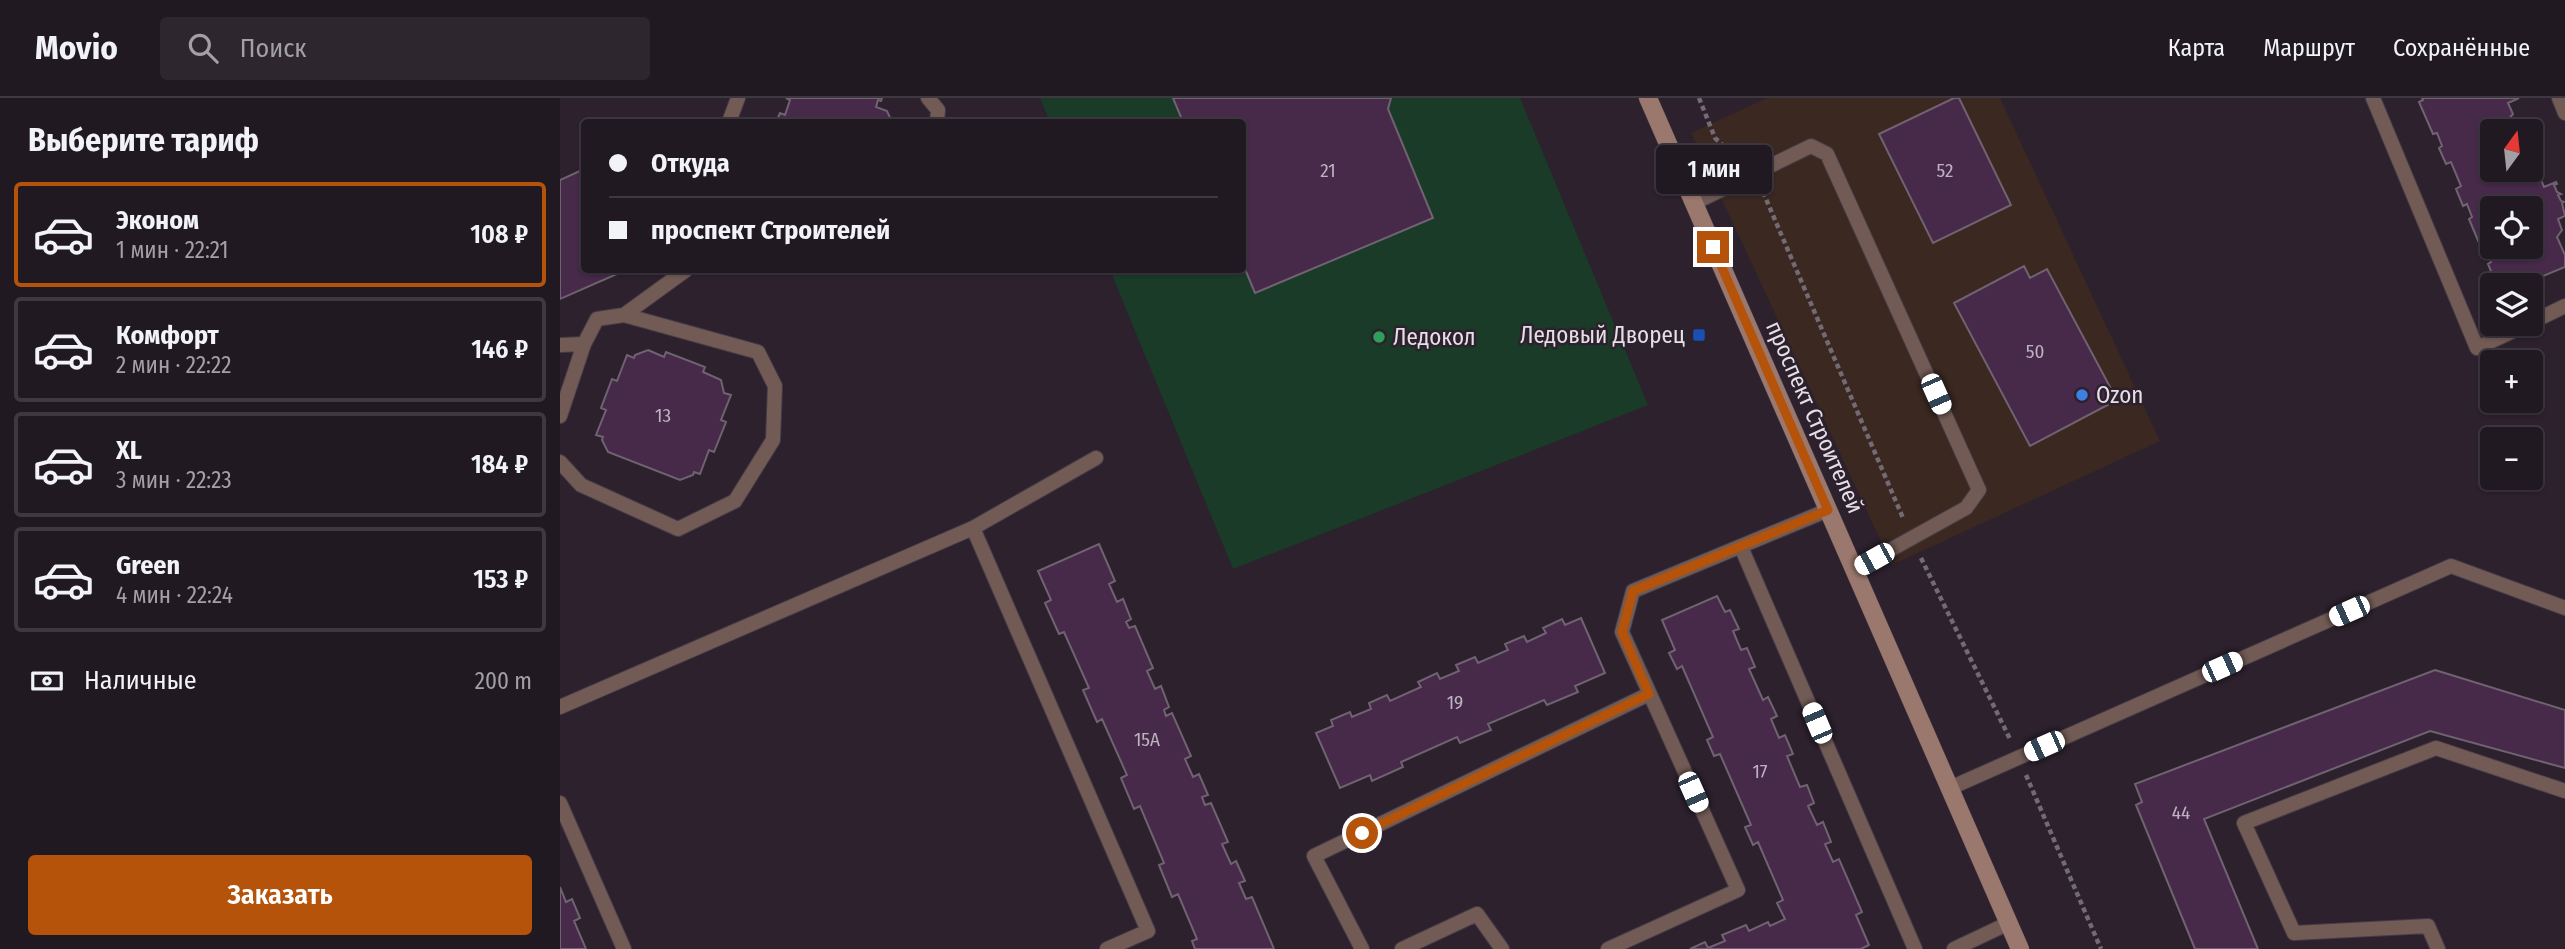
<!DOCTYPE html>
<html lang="ru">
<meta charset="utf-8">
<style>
body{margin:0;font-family:"Fira Sans Condensed",sans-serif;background:#2d262f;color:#f1f3f6;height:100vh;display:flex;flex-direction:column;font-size:26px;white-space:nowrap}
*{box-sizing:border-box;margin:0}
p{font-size:23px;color:#a2a0a5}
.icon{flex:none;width:38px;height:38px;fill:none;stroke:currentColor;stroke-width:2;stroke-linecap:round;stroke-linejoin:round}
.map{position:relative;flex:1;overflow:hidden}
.panel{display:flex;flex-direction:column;background:#211922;width:560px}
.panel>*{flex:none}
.banner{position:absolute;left:21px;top:21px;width:665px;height:154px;border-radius:7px;box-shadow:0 2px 5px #0004,0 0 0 2px #3e3840;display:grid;align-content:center;height:154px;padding:0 28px;background:#211922}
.needle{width:46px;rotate:15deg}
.buttons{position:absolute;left:1920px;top:21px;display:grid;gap:14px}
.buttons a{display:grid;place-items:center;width:63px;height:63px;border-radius:7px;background:#211922;box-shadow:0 2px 5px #0004,0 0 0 2px #3e3840;font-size:35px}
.end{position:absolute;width:32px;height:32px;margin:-16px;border:9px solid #b45309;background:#fff;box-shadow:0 0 0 4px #fff}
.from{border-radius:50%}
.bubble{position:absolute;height:49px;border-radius:7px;background:#211922;box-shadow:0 2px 5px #0004,0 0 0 2px #3e3840;font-size:23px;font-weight:600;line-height:49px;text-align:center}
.car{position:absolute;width:21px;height:42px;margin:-21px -10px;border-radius:9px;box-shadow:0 0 5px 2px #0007;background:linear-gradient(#fff 24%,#345 0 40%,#fff 0 76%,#345 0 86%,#fff 0)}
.banner b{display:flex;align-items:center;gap:24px;height:66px;font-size:26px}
.banner b+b{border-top:2px solid #3e3840}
.banner i{width:18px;height:18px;background:#f1f3f6}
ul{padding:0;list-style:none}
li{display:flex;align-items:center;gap:21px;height:105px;margin:0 14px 10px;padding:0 14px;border:4px solid #3e3840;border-radius:7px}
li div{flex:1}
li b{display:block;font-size:26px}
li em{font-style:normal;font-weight:600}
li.current{border-color:#b45309}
li>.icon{width:63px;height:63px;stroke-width:1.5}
h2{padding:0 28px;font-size:32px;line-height:84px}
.pay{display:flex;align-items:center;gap:18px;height:77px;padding:0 28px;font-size:26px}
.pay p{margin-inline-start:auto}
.button{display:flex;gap:14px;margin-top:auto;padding:14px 28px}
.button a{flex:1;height:80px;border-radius:7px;background:#b45309;color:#fff;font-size:28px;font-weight:600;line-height:80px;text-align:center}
header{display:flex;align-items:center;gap:42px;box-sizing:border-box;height:98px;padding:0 35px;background:#211922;border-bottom:2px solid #3e3840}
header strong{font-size:33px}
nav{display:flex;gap:38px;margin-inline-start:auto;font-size:24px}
.search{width:490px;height:63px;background:#2d262f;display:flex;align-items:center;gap:18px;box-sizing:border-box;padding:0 24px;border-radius:7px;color:#a2a0a5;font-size:26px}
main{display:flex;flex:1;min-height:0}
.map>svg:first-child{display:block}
</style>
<header>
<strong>Movio</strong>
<div class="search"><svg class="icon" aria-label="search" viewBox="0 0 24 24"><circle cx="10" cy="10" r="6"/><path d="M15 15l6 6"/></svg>Поиск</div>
<nav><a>Карта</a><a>Маршрут</a><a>Сохранённые</a></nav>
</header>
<main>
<section class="panel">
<h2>Выберите тариф</h2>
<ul>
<li class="current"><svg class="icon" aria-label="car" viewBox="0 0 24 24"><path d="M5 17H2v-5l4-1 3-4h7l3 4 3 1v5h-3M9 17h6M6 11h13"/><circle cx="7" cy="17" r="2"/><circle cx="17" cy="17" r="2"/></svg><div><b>Эконом</b><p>1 мин · 22:21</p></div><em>108 ₽</em></li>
<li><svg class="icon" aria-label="car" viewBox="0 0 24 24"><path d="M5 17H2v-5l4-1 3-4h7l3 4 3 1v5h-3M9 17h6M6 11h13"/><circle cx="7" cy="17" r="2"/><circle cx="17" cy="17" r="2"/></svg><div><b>Комфорт</b><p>2 мин · 22:22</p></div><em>146 ₽</em></li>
<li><svg class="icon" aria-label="car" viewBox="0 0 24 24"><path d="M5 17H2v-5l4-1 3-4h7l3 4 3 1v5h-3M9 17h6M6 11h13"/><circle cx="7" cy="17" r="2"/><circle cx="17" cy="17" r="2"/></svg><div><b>XL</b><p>3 мин · 22:23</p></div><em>184 ₽</em></li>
<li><svg class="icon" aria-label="car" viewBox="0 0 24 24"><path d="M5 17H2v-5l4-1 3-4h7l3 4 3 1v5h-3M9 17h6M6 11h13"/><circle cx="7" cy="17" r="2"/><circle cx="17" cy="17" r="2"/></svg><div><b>Green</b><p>4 мин · 22:24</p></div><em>153 ₽</em></li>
</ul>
<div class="pay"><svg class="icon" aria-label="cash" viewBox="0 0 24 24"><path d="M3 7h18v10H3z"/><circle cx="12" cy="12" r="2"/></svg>Наличные<p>200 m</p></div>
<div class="button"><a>Заказать</a></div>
</section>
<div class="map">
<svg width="2005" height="851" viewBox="0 0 2005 851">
<rect width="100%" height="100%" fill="#2c212d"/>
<path fill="#3a2821" d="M1207 0H1440L1600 343 1332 467 1131 35Z"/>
<path fill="#1a3b28" d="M480 0H960L1088 307 673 471 550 172H682V24H490Z"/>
<path fill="#47294a" stroke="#706371" stroke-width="2" fill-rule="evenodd" d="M226 0H322L321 3 318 2 316 9 327 13 332 24H216L220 15 225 17 230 2Z
M613 0H831L828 11 873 120 695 195 682 164V24H623Z
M1394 0H1399L1451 107 1373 145 1319 36Z
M1862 0H1959L1948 5 1953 16 1948 22 1953 33H1932V72H1969L1971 77H1979L1984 89 1996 84 1997 86 1994 87 1997 94 2001 96 1998 97 2001 103 2004 104 2002 105 2005 118 1998 121 2002 132 1997 139 2005 157V169L1961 187H1943L1940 180 1935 183 1928 166 1931 164 1926 151 1922 152 1909 121 1912 119 1907 106 1903 108 1896 91 1901 88 1891 64 1886 66 1879 50 1882 48 1879 40 1877 35 1873 36 1859 4 1863 2ZM1932 110H1970V149H1932Z
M24 71V172H66L0 201V82Z
M1464 168 1470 180 1487 171 1557 302 1470 348 1394 205Z
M88 252 104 259 106 254 145 269 143 274 161 282 164 295 171 297 161 322 166 324 154 354 149 352 140 376 134 374 133 377 120 382 48 354 42 342 43 339 36 337 46 312 41 310 52 281 57 283 67 257 74 260 75 257Z
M539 446 555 483 549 486 557 504 563 501 571 521 566 524 569 530 575 528 593 570 587 573 595 591 601 588 609 609 604 612 606 618 612 615 631 658 625 661 633 679 639 676 648 697 642 699 645 707 651 705 668 744 662 746 671 766 676 763 685 783 679 785 686 801 692 799 714 851H635L632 843 637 841 618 796 612 799 599 767 604 765 580 708 574 711 561 680 567 677 542 621 537 624 523 592 529 590 504 534 499 536 485 505 491 502 478 473Z
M1157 498 1165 514 1170 512 1179 531 1173 533 1181 552 1187 550 1195 569 1189 571 1203 602 1208 599 1217 618 1211 621 1219 640 1225 637 1233 656 1227 658 1240 689 1247 687 1254 705 1248 708 1257 727 1263 724 1271 744 1265 746 1273 764 1279 761 1302 814 1296 817 1309 847 1301 851H1130L1145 844 1148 850 1165 843 1162 837 1186 827 1189 833 1208 824 1210 828 1225 821 1217 805 1223 802 1198 744 1193 747 1185 729 1191 727 1160 656 1154 658 1147 642 1153 639 1122 568 1117 571 1109 555 1115 552 1102 522Z
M1021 520 1045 575 1015 588 1018 594 987 607 984 602 928 626 931 632 900 645 897 639 841 664 843 669 812 683 810 677 780 690 756 635 773 628 771 622 790 614 792 619 811 611 809 605 827 597 830 603 861 589 858 584 877 575 880 581 899 573 896 567 915 559 918 565 948 552 945 546 964 538 967 544 986 535 983 530 1002 521 1005 527Z
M1875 572 2005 612V670L1870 633 1644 721 1698 851H1635L1576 707 1582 704 1575 686Z
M0 789 6 804 12 801 20 820 14 823 26 851H0Z"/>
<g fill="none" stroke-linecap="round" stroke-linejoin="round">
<g stroke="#463c47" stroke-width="16">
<path id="lane" d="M368 0 378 12 377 24
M1813 0 1917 250 1968 226
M1999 0 2005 15
M169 24 178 0
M1134 105 1251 48 1267 56 1419 392 1406 410 1294 472
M1970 225 2005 208
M0 247 24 246 37 221 64 217 126 172
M0 318 24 246
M0 364 21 387 118 431 175 403 213 342 215 288 198 254 64 217
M413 430 536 360
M1181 449 1355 851
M0 609 413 430 588 833 547 851
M1390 690 1891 468 2005 510
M0 705 64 851
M802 851 754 758 1089 596
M842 851 917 816 942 851
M1048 851 1178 792 1062 534 1073 493 1268 412
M1394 851 1449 825
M1878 851 1868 828 1734 835 1684 725 1876 650 2005 693"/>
</g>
<g stroke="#463c47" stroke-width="19">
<path id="secondary" d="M1088 0 1460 851"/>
</g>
<path stroke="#746a75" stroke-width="4.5" stroke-dasharray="5 3.5" stroke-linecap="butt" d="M1139 0 1155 40 1177 60
M1203 94 1343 420
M1361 460 1450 641
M1466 677 1541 851"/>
<use href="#lane" stroke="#715b54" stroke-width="14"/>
<use href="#secondary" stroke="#9b786e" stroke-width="18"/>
</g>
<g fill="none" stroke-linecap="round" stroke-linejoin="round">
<path stroke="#b45309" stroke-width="9" d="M802 735 1089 596 1062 534 1073 493 1268 412 1153 149"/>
</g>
<rect fill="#1a4fb4" stroke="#2c212d" stroke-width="2.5" x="1132" y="230" width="14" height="14" rx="3.5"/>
<circle fill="#2e9e5b" stroke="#2c212d" stroke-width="2.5" cx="819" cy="239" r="7"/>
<circle fill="#3f7fe0" stroke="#2c212d" stroke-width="2.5" cx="1522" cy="297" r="7"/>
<g text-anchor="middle" stroke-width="5" stroke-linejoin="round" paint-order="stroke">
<g font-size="19" fill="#beb2c0">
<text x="768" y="79">21</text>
<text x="1385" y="79">52</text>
<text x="1475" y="260">50</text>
<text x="103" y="324">13</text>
<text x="895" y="611">19</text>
<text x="587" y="648">15А</text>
<text x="1200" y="680">17</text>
<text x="1621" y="721">44</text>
</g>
<g font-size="23" fill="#e6dfe7" stroke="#2c212d" text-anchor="start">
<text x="1125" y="245" text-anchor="end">Ледовый Дворец</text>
<text x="833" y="247">Ледокол</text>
<text x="1536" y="305">Ozon</text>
</g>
<g font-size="23" fill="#e6dfe7" stroke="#2c212d">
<text transform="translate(1255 319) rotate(66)" y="8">проспект Строителей</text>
</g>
</g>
</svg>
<div class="buttons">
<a><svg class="needle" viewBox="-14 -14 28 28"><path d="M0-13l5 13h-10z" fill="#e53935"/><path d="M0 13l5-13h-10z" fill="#a2a0a5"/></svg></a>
<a><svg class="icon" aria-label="locate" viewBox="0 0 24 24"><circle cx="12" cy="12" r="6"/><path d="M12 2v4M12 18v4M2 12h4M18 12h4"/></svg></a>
<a><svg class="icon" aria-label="layers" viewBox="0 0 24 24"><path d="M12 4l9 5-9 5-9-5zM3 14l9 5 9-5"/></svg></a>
<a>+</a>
<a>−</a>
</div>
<i class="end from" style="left:802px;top:735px"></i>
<i class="end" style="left:1153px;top:149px"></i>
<div class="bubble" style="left:1096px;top:47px;width:116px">1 мин</div>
<i class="car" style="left:1376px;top:296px;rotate:156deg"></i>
<i class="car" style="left:1314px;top:461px;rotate:241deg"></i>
<i class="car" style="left:1789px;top:513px;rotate:246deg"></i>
<i class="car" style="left:1662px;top:569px;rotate:66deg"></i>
<i class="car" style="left:1257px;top:625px;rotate:337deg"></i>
<i class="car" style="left:1484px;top:648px;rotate:246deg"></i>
<i class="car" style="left:1133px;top:694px;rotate:156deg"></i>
<div class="banner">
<b><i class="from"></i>Откуда</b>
<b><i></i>проспект Строителей</b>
</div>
</div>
</main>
